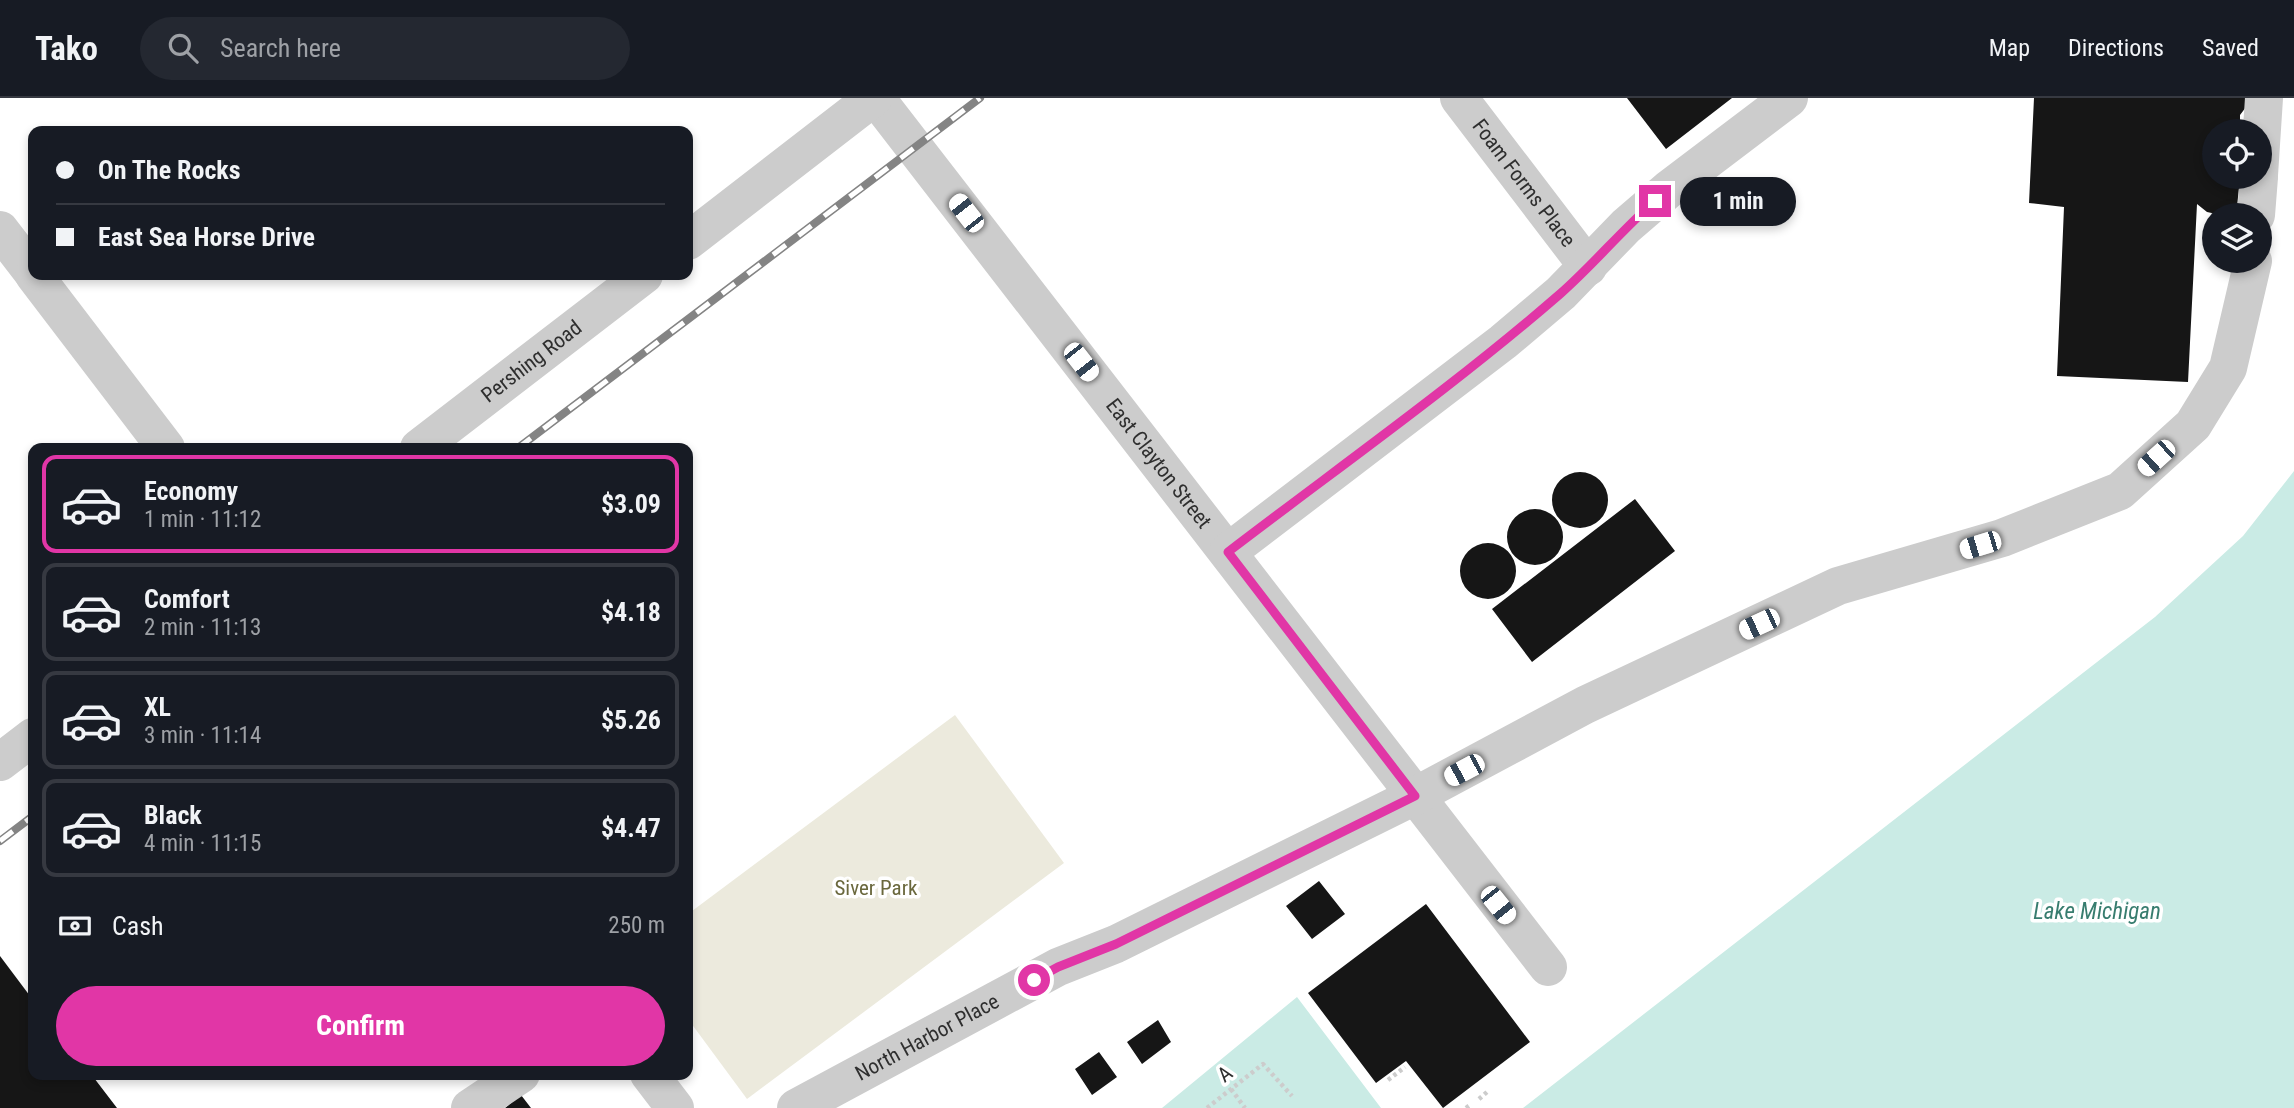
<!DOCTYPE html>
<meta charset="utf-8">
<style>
body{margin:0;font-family:"Roboto Condensed",sans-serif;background:#242831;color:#f1f3f6;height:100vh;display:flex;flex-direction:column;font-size:26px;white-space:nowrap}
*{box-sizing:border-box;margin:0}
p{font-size:23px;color:#9ea1a6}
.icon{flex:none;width:38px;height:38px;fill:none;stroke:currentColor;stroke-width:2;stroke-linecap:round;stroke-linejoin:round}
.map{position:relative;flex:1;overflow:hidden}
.side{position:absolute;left:28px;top:345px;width:665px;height:637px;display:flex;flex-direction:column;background:#171b24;border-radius:14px;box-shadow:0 4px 10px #0003}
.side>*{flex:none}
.top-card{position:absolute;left:28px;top:28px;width:665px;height:154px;border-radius:14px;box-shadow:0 4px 10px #0003;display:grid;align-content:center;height:154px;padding:0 28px;background:#171b24}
.controls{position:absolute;left:2202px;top:21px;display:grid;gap:14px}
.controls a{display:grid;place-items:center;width:70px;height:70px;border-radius:50%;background:#171b24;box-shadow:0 4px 10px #0003;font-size:35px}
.end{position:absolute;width:32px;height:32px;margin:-16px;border:9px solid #e136a6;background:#fff;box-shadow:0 0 0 4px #fff}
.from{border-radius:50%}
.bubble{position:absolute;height:49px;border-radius:24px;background:#171b24;box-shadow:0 4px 10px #0003;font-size:23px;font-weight:700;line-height:49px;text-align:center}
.car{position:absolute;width:21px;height:42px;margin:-21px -10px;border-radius:9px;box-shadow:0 0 5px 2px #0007;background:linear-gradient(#fff 24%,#345 0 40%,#fff 0 76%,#345 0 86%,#fff 0)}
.top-card b{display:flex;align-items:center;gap:24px;height:66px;font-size:26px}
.top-card b+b{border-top:2px solid #363941}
.top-card i{width:18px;height:18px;background:#f1f3f6}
ul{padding:12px 0 0;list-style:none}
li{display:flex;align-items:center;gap:21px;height:98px;margin:0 14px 10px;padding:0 14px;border:4px solid #363941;border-radius:14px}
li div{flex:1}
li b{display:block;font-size:26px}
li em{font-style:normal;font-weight:700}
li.active{border-color:#e136a6}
li>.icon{width:63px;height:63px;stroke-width:1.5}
.pay{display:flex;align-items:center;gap:18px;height:77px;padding:0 28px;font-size:26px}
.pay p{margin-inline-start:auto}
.cta{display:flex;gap:14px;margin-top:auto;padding:14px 28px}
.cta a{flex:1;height:80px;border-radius:42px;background:#e136a6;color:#fff;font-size:28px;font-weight:700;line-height:80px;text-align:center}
header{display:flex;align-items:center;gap:42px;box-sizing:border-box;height:98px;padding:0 35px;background:#171b24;border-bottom:2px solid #363941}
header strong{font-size:33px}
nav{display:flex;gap:38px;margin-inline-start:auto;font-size:24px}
.search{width:490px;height:63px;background:#242831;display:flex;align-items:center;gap:18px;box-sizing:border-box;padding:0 24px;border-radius:38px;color:#9ea1a6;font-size:26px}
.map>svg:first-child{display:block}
</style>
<header>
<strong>Tako</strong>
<div class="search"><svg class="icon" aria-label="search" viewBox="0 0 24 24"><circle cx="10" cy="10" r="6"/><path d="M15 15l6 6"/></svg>Search here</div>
<nav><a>Map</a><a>Directions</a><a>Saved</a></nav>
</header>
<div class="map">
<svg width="2294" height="1010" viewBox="0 0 2294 1010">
<rect width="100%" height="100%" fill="#fff"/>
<path fill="#eceadd" d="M955 617 1064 765 747 1001 688 921V816Z"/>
<path fill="#caebe5" d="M2294 373V1010H1523L2155 519 2243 438Z
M1297 899 1381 1010H1162Z"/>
<path fill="#161616" d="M1627 0H1732L1666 51Z
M2034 0H2249V5L2240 17V29L2244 33H2214V79H2240L2237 109 2230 115 2221 117 2207 114 2197 106 2188 284 2057 278 2064 109 2029 105Z
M1552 402a28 28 0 1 1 56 0a28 28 0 1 1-56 0Z
M1635 401 1675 453 1532 564 1492 511Z
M1507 439a28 28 0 1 1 56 0a28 28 0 1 1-56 0Z
M1460 473a28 28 0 1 1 56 0a28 28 0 1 1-56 0Z
M1319 783 1345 816 1312 841 1286 808Z
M1426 806 1530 944 1443 1010 1406 963 1376 985 1308 895Z
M0 858 33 902V976H91L117 1010H0Z
M1158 922 1171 944 1142 966 1127 944Z
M1099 954 1117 979 1092 997 1075 971Z
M521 997 531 1010H505Z"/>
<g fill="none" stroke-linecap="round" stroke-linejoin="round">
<path stroke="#ccc" stroke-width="4.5" stroke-dasharray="3.5 3.5" stroke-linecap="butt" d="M1388 982 1405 969
M1231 991 1245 1010
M1479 1001 1487 994
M1207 1010 1263 966 1292 998
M1466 1010 1470 1007"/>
<g stroke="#ccc" stroke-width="38">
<path id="s1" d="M876 0 1548 869"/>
<path id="s2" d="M1459 0 1588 169"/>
<path d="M2259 77 2264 0"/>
<path d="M2256 117 2259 79"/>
<path d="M0 132 33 175"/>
<path d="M688 143 873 0"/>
<path d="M34 177 166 350"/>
<path id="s3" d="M419 350 644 177"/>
<path d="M1228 454 1503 244 1561 195 1626 128 1669 91 1789 0"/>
<path d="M0 664 33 639"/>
<path d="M649 976 675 1010"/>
<path d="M470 1010 521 976"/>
<path id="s4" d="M796 1010 1058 869 1116 846 1415 698 1585 607 1838 488 2002 440 2120 393 2193 327 2228 270 2253 163"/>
</g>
<g stroke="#848484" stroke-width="8">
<path id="rail" d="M518 350 980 0
M0 743 33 718"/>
</g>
<use href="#rail" stroke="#fff" stroke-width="5" stroke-dasharray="16" stroke-linecap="butt"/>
</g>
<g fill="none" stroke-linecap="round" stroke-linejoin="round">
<path stroke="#e136a6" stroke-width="9" d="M1034 882 1058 869 1116 846 1415 698 1228 454C1339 369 1454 288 1560 196 1593 167 1621 133 1655 103"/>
</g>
<g text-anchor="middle" stroke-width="7" stroke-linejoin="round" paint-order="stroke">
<g font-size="21" fill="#2f2f2f" stroke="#fff">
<text dy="7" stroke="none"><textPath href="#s2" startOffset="107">Foam Forms Place</textPath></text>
<text dy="7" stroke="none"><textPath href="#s3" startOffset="142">Pershing Road</textPath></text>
<text dy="7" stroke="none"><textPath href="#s1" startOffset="462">East Clayton Street</textPath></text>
<text dy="7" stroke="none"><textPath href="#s4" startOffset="149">North Harbor Place</textPath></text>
<text transform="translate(1225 976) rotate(-38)" y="7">A</text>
</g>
<g font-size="21" fill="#6a683d" stroke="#fff">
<text x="876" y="797">Siver Park</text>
</g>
<g font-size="23" font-style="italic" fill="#387d6f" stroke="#fff">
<text x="2097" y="821">Lake Michigan</text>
</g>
</g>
</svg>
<div class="controls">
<a><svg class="icon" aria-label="locate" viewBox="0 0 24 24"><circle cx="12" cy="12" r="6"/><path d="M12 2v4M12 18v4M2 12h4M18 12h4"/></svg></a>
<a><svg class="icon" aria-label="layers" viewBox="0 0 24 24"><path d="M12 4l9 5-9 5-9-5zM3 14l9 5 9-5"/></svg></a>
</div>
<i class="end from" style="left:1034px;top:882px"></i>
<i class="end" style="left:1655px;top:103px"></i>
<div class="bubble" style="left:1680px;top:79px;width:116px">1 min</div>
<i class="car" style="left:966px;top:115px;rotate:322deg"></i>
<i class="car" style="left:1081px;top:264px;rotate:142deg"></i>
<i class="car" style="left:2156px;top:360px;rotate:228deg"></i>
<i class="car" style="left:1980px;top:447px;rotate:253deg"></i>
<i class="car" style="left:1759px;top:526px;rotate:245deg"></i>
<i class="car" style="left:1464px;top:672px;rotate:242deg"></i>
<i class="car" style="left:1498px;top:807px;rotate:141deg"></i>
<div class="top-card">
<b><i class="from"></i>On The Rocks</b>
<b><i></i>East Sea Horse Drive</b>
</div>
<section class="side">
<ul>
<li class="active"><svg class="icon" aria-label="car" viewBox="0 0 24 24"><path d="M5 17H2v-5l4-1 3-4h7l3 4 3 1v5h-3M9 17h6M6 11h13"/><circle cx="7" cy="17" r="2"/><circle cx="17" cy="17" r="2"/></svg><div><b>Economy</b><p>1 min · 11:12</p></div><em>$3.09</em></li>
<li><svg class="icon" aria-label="car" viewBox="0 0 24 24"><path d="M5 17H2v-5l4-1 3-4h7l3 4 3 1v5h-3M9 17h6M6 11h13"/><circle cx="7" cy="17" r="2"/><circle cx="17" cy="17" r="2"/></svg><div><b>Comfort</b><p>2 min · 11:13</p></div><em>$4.18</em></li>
<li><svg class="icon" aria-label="car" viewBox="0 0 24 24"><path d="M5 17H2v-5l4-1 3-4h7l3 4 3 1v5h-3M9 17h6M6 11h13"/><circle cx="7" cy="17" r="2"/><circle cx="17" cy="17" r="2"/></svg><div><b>XL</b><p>3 min · 11:14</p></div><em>$5.26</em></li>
<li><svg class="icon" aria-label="car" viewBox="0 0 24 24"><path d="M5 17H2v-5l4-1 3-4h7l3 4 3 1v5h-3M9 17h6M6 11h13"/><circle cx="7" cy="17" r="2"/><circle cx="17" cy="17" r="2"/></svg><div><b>Black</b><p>4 min · 11:15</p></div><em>$4.47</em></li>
</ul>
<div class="pay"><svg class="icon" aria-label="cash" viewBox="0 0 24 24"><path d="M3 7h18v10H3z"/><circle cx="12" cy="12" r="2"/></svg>Cash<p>250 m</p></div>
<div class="cta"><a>Confirm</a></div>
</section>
</div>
